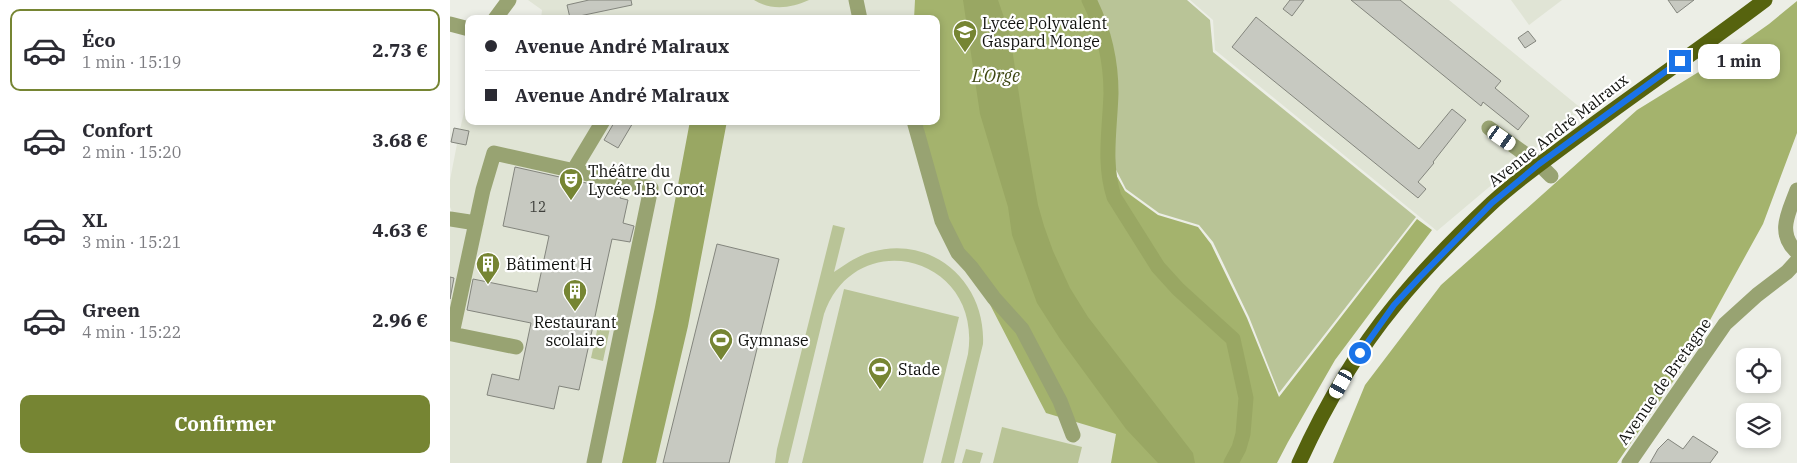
<!DOCTYPE html>
<html lang="fr">
<meta charset="utf-8">
<style>
body{margin:0;font-family:"IBM Plex Serif",serif;background:#f7f7f7;color:#2b2b33;height:100vh;display:flex;flex-direction:column;font-size:19px;white-space:nowrap}
*{box-sizing:border-box;margin:0}
p{font-size:16px;color:#7c7c81}
.icon{flex:none;width:28px;height:28px;fill:none;stroke:currentColor;stroke-width:2;stroke-linecap:round;stroke-linejoin:round}
.map{position:relative;flex:1;overflow:hidden}
.drawer{display:flex;flex-direction:column;background:#fff;width:450px}
.drawer>*{flex:none}
.banner{position:absolute;left:15px;top:15px;width:475px;height:110px;border-radius:10px;box-shadow:0 2px 8px #0003;display:grid;align-content:center;height:110px;padding:0 20px;background:#fff}
.tools{position:absolute;left:1286px;top:348px;display:grid;gap:10px}
.tools a{display:grid;place-items:center;width:45px;height:45px;border-radius:10px;background:#fff;box-shadow:0 2px 8px #0003;font-size:25px}
.end{position:absolute;width:22px;height:22px;margin:-11px;border:6px solid #1a73e8;background:#fff;box-shadow:0 0 0 2px #fff}
.from{border-radius:50%}
.bubble{position:absolute;height:35px;border-radius:10px;background:#fff;box-shadow:0 2px 8px #0003;font-size:16px;font-weight:700;line-height:35px;text-align:center}
.car{position:absolute;width:15px;height:30px;margin:-15px -8px;border-radius:6px;box-shadow:0 0 4px 1px #0007;background:linear-gradient(#fff 24%,#345 0 40%,#fff 0 76%,#345 0 86%,#fff 0)}
.banner b{display:flex;align-items:center;gap:18px;height:48px;font-size:19px}
.banner b+b{border-top:1px solid #e1e1e2}
.banner i{width:12px;height:12px;background:#2b2b33}
ul{padding:9px 0 0;list-style:none}
li{display:flex;align-items:center;gap:15px;height:82px;margin:0 10px 8px;padding:0 10px;border:2px solid transparent;border-radius:10px}
li div{flex:1}
li b{display:block;font-size:19px}
li em{font-style:normal;font-weight:700}
li.selected{border-color:#768533}
li>.icon{width:45px;height:45px;stroke-width:1.5}
.primary-button{display:flex;gap:10px;margin-top:auto;padding:10px 20px}
.primary-button a{flex:1;height:58px;border-radius:10px;background:#768533;color:#fff;font-size:20px;font-weight:700;line-height:58px;text-align:center}
main{display:flex;flex:1;min-height:0}
.map>svg:first-child{display:block}
</style>
<main>
<section class="drawer">
<ul>
<li class="selected"><svg class="icon" aria-label="car" viewBox="0 0 24 24"><path d="M5 17H2v-5l4-1 3-4h7l3 4 3 1v5h-3M9 17h6M6 11h13"/><circle cx="7" cy="17" r="2"/><circle cx="17" cy="17" r="2"/></svg><div><b>Éco</b><p>1 min · 15:19</p></div><em>2.73 €</em></li>
<li><svg class="icon" aria-label="car" viewBox="0 0 24 24"><path d="M5 17H2v-5l4-1 3-4h7l3 4 3 1v5h-3M9 17h6M6 11h13"/><circle cx="7" cy="17" r="2"/><circle cx="17" cy="17" r="2"/></svg><div><b>Confort</b><p>2 min · 15:20</p></div><em>3.68 €</em></li>
<li><svg class="icon" aria-label="car" viewBox="0 0 24 24"><path d="M5 17H2v-5l4-1 3-4h7l3 4 3 1v5h-3M9 17h6M6 11h13"/><circle cx="7" cy="17" r="2"/><circle cx="17" cy="17" r="2"/></svg><div><b>XL</b><p>3 min · 15:21</p></div><em>4.63 €</em></li>
<li><svg class="icon" aria-label="car" viewBox="0 0 24 24"><path d="M5 17H2v-5l4-1 3-4h7l3 4 3 1v5h-3M9 17h6M6 11h13"/><circle cx="7" cy="17" r="2"/><circle cx="17" cy="17" r="2"/></svg><div><b>Green</b><p>4 min · 15:22</p></div><em>2.96 €</em></li>
</ul>
<div class="primary-button"><a>Confirmer</a></div>
</section>
<div class="map">
<svg width="1347" height="463" viewBox="0 0 1347 463">
<rect width="100%" height="100%" fill="#eceee6"/>
<path fill="#e0e4d5" d="M78 0H531L701 463H0V228L3 214 0 207V180L7 144 1 142 4 128 10 129 19 92V121H486V19H91L92 10Z
M740 0H999L1132 109 987 231 765 50 763 20Z
M1061 0H1112L1079 25Z"/>
<path fill="#b9c497" d="M304 0H359C341 8 322 11 304 0Z
M646 0H737L760 20 763 52 966 217 829 393 799 317 763 242 749 225 709 213 676 189 661 160V130L665 110V86L660 47Z
M383 225 395 228 384 272C396 264 407 256 421 252 482 234 536 282 533 344L504 463H491L518 354C533 255 405 224 374 314L338 463H325L327 449Z
M394 289 509 317 473 463H352Z
M148 326 160 328 153 361 141 358Z
M552 427 632 447 628 463H543Z
M516 449 533 453 530 463H512Z"/>
<path fill="#a4b36d" d="M465 0H644L658 47 663 86V110L659 131V162L675 191 708 215 748 227 761 244 797 318 829 397 967 219 982 230 885 360 838 442 827 463H661L666 434 596 413 486 200 472 121H486V19H464Z
M1347 1V133L1313 224 1238 360 1167 463H883L915 385 991 285 1187 110 1268 60 1319 24Z"/>
<path fill="#99a763" d="M513 0H548L560 35 573 121 588 205 594 226 603 251 620 288 638 317 743 453 745 463H708L676 429 610 339 587 303 562 235 558 207 530 114Z
M240 121H277L238 326 206 463H172L205 307Z"/>
<g fill="none" stroke-linecap="round" stroke-linejoin="round">
<path stroke="#99a763" stroke-width="15" d="M639 0C654 30 661 59 661 93 660 128 653 163 664 197L708 267 728 289 783 339 796 398 793 434 789 448 781 463"/>
</g>
<path fill="#c7c9c1" stroke="#83857d" d="M139 0H181L182 5 120 18 117 5Z
M840 0H854L842 16 833 9Z
M901 0H950L1051 81 1045 88 1079 116 1068 130 1033 102 1031 106Z
M1218 0H1244L1227 13Z
M806 17 969 149 1002 109 1016 120 983 162 984 163 968 182 976 189 968 198 782 47Z
M1078 31 1086 41 1075 48 1068 38Z
M165 121H184L168 148 154 140Z
M4 128 19 131 16 145 1 142Z
M65 167 172 191 170 198 178 200 173 223 184 226 180 242 162 239 129 390 109 386 104 409 37 395 42 374 69 380 81 323 17 310 23 279 87 292 99 236 53 226Z
M267 244 329 259 279 463H213Z
M0 277 4 278 0 299Z
M1243 436 1268 452 1260 463H1200L1208 449 1218 439 1233 449Z"/>
<g fill="none" stroke-linecap="round" stroke-linejoin="round">
<path stroke="#98a372" stroke-width="15" d="M406 0 410 19
M45 19 59 0
M0 24 19 29
M464 121 492 221 508 253 521 267 544 298 572 329 610 401 623 435
M1039 128 1089 164 1101 176
M123 171 153 121
M1347 190C1339 212 1326 233 1347 252
M0 219 26 223
M66 347 2 334 33 190 44 153 201 188 144 463
M1179 463 1275 324 1307 295 1337 272 1347 261"/>
<path stroke="#56630e" stroke-width="15" d="M849 463C874 408 907 351 945 305 974 269 1009 234 1042 203 1068 179 1097 159 1125 138 1188 91 1253 47 1315 0"/>
</g>
<g fill="none" stroke-linecap="round" stroke-linejoin="round">
<path stroke="#1a73e8" stroke-width="6" d="M910 353 944 305 970 277 1042 203 1089 164 1230 61"/>
</g>
<defs>
<g id="school-pin" transform="scale(1.25)"><path d="M0 17L-7.5 6A9.5 9.5 0 1 1 7.5 6Z" fill="#768533" stroke="#fff"/><path d="M0-5L7-2L0 1L-7-2ZM-4 1L0 2.5L4 1V4Q0 6-4 4Z" fill="#fff"/></g>
<g id="theatre-pin" transform="scale(1.25)"><path d="M0 17L-7.5 6A9.5 9.5 0 1 1 7.5 6Z" fill="#768533" stroke="#fff"/><path d="M-5-5.5Q0-4 5-5.5V0Q5 5 0 6Q-5 5-5 0ZM-3.3-2.5H-1v1.5H-3.3ZM1-2.5H3.3v1.5H1ZM-2.8 1Q0 5.5 2.8 1Z" fill="#fff"/></g>
<g id="building-pin" transform="scale(1.25)"><path d="M0 17L-7.5 6A9.5 9.5 0 1 1 7.5 6Z" fill="#768533" stroke="#fff"/><path d="M-4-6H4V6H1V3H-1V6H-4ZM-2.5-4.3h1.7v1.8h-1.7ZM.8-4.3h1.7v1.8H.8ZM-2.5-1h1.7V.8h-1.7ZM.8-1h1.7V.8H.8Z" fill="#fff"/></g>
<g id="stadium-pin" transform="scale(1.25)"><path d="M0 17L-7.5 6A9.5 9.5 0 1 1 7.5 6Z" fill="#768533" stroke="#fff"/><path d="M0-5a6.5 5 0 1 0 0 10a6.5 5 0 1 0 0-10ZM-3.5-1.8h7v3.6h-7Z" fill="#fff"/></g>
</defs>
<g fill-rule="evenodd">
<use href="#school-pin" x="515" y="32"/>
<use href="#theatre-pin" x="121" y="180"/>
<use href="#building-pin" x="38" y="264"/>
<use href="#building-pin" x="125" y="291"/>
<use href="#stadium-pin" x="271" y="340"/>
<use href="#stadium-pin" x="430" y="369"/>
</g>
<g text-anchor="middle" stroke-width="4.5" stroke-linejoin="round" paint-order="stroke">
<g font-size="14" fill="#3e3f3b">
<text x="88" y="212">12</text>
</g>
<g font-size="16" fill="#10110e" stroke="#fff" text-anchor="start">
<text x="532" y="29">Lycée Polyvalent<tspan x="532" dy="18">Gaspard Monge</tspan></text>
<text x="138" y="177">Théâtre du<tspan x="138" dy="18">Lycée J.B. Corot</tspan></text>
<text x="56" y="270">Bâtiment H</text>
<text x="125" y="328" text-anchor="middle">Restaurant<tspan x="125" dy="18">scolaire</tspan></text>
<text x="288" y="346">Gymnase</text>
<text x="448" y="375">Stade</text>
</g>
<g font-size="16" fill="#10110e" stroke="#fff">
<text transform="translate(1108 130) rotate(-38)" y="6">Avenue André Malraux</text>
<text transform="translate(1214 381) rotate(-55)" y="6">Avenue de Bretagne</text>
</g>
<g font-size="18" font-style="italic" fill="#3d4612" stroke="#fff">
<text x="546" y="82">L'Orge</text>
</g>
</g>
</svg>
<div class="tools">
<a><svg class="icon" aria-label="locate" viewBox="0 0 24 24"><circle cx="12" cy="12" r="6"/><path d="M12 2v4M12 18v4M2 12h4M18 12h4"/></svg></a>
<a><svg class="icon" aria-label="layers" viewBox="0 0 24 24"><path d="M12 4l9 5-9 5-9-5zM3 14l9 5 9-5"/></svg></a>
</div>
<i class="end from" style="left:910px;top:353px"></i>
<i class="end" style="left:1230px;top:61px"></i>
<div class="bubble" style="left:1248px;top:44px;width:82px">1 min</div>
<i class="car" style="left:1052px;top:138px;rotate:125deg"></i>
<i class="car" style="left:891px;top:384px;rotate:209deg"></i>
<div class="banner">
<b><i class="from"></i>Avenue André Malraux</b>
<b><i></i>Avenue André Malraux</b>
</div>
</div>
</main>
